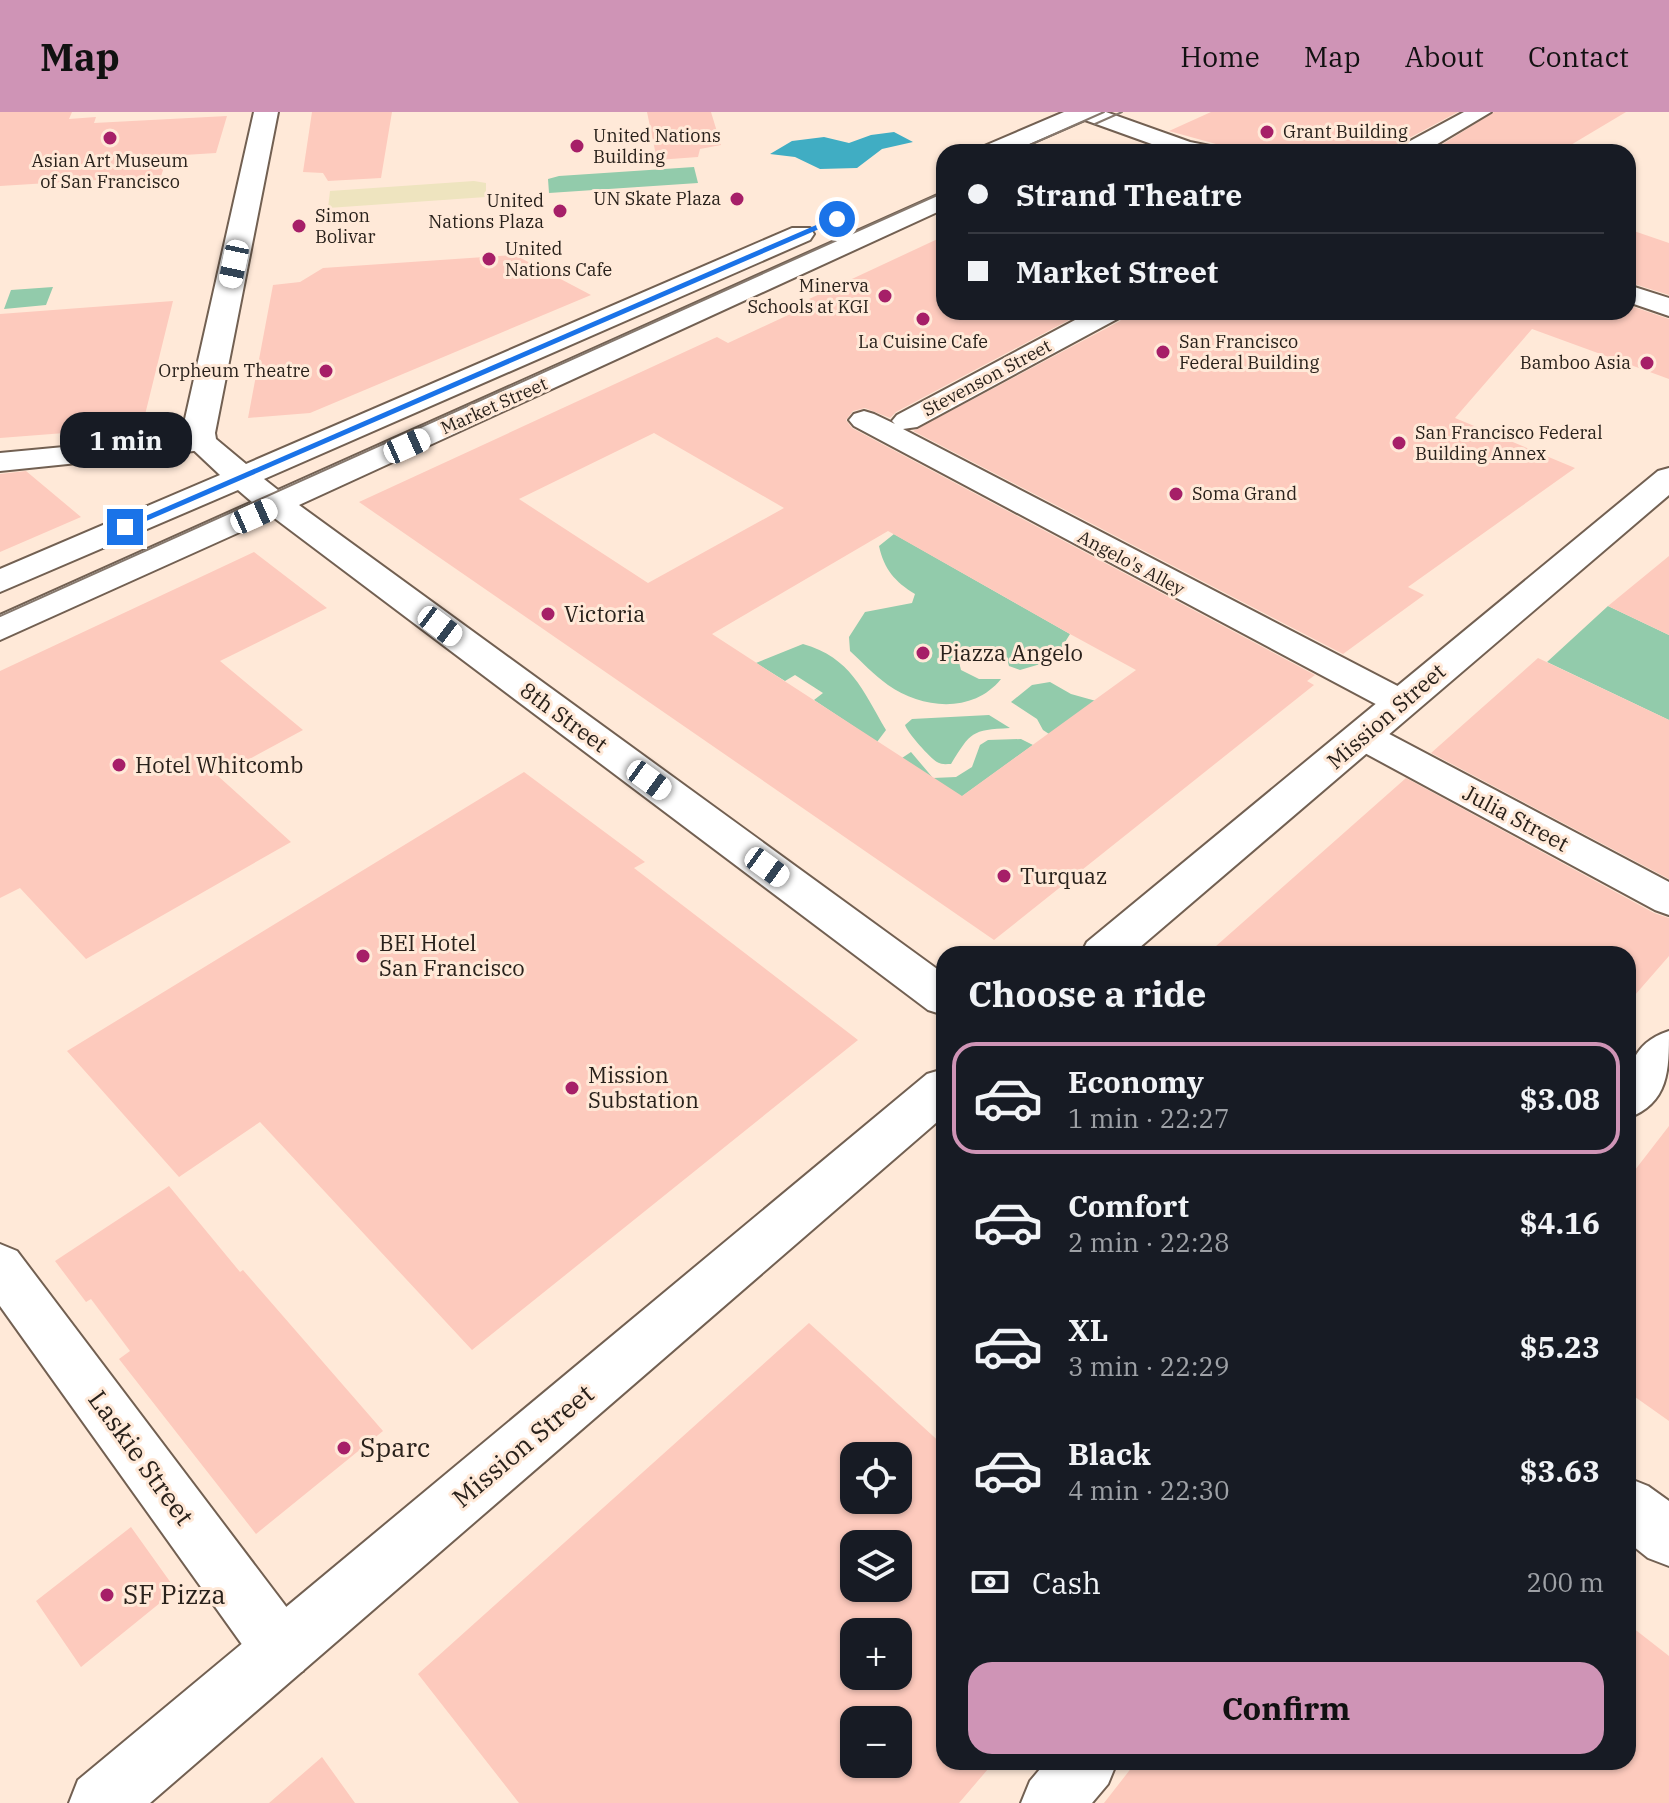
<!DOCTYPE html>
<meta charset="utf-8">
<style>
body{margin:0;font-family:"IBM Plex Serif",serif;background:#20242c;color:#f1f3f6;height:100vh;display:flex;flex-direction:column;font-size:30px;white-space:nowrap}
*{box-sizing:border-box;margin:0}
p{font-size:26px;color:#9ea1a6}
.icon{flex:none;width:44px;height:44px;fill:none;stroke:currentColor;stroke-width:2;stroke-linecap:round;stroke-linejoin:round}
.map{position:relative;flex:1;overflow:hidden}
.panel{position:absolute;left:936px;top:834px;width:700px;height:824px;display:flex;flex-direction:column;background:#171b24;border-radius:24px;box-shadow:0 2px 6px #0004}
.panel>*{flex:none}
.banner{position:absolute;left:936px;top:32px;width:700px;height:176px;border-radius:24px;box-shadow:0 2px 6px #0004;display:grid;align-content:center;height:176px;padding:0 32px;background:#171b24}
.controls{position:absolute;left:840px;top:1330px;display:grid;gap:16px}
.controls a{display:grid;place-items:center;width:72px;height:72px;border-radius:16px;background:#171b24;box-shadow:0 2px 6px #0004;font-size:40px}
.end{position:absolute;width:36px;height:36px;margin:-18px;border:10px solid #1a73e8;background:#fff;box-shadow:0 0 0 4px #fff}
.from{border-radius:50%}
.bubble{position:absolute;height:56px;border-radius:24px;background:#171b24;box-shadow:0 2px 6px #0004;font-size:26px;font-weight:700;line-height:56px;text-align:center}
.car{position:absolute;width:24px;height:48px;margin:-24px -12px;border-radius:10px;box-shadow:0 0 6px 2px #0007;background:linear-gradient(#fff 24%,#345 0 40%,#fff 0 76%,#345 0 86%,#fff 0)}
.banner b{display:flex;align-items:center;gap:28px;height:76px;font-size:30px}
.banner b+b{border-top:2px solid #363941}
.banner i{width:20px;height:20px;background:#f1f3f6}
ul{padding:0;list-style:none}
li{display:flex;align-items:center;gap:24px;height:112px;margin:0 16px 12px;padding:0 16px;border:4px solid transparent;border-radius:24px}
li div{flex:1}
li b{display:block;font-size:30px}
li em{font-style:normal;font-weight:700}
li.active{border-color:#cf94b6}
li>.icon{width:72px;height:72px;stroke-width:1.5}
h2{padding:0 32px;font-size:36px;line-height:96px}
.pay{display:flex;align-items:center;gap:20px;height:88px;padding:0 32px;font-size:30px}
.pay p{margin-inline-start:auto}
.action{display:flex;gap:16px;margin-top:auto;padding:16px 32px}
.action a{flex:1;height:92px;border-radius:24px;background:#cf94b6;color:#111;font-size:32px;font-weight:700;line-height:92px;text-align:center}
header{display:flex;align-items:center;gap:48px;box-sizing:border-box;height:112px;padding:0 40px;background:#cf94b6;color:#111}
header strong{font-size:38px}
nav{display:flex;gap:44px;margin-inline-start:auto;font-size:28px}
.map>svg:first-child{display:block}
</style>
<header>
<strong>Map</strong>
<nav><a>Home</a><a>Map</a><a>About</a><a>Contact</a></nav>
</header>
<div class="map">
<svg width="1669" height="1691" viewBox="0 0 1669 1691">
<rect width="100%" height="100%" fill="#ffe9d8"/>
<path fill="#92cbab" d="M694 55 698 71 549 81 548 67 559 64Z
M53 175 46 193 4 197 11 178Z
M894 422 1070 522 1054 548 1020 558 1009 554 1006 543 991 535H968L958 546 961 558 979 567H1001C973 602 922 597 888 573 874 563 862 550 850 539L849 525 865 500 912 491 915 482C895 470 884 457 879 434Z
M1608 494 1669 523V608L1547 550Z
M803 532C851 546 862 577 886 618L877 630 814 588 823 581 795 563 785 569 756 551Z
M1050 570 1071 582 1096 589 1049 622 1043 618 1037 607 1011 590 1032 573Z
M989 603 1010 616C971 618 971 620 951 652 946 652 942 653 937 650 930 646 907 620 905 613L912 607Z
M1021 627 1033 633 928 709 902 646 911 640 933 666 956 665 972 655 980 633 988 628Z"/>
<path fill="#eee4bf" d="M474 69 486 71V85L328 96 330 79Z"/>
<path fill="#40adc3" d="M894 20 913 30 882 37 857 56 820 57 795 45 770 42 792 29 824 25 849 31 871 23Z"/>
<path fill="#fdcabd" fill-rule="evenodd" d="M0 0H72L69 7 96 5 94 11 227 4 216 41 168 44 161 64 0 74Z
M312 0H392L381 66 328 69 323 61 303 60Z
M647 0H711L721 33 700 37 698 45 657 48Z
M1211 0H1458L1398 32 1393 40H1221L1216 32 1169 19Z
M1494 0H1626L1559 40H1430Z
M1628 117 1669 131V183L1628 170Z
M944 124V200H1084L896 300 890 306 865 296 853 299 846 308 852 316 1315 563 1307 569 1314 573 994 828 359 390 717 225 728 231 816 190 809 187ZM654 321 784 396 648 471 519 387ZM888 419 1070 522 1136 558 962 684 712 522Z
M515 143 591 183 310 301 248 306 273 173 300 170 323 156Z
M173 189 142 315 0 326V202Z
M1628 193 1669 207V267L1532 217 1455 306 1575 356 1408 475 1424 483 1343 542 913 319 1120 209 1126 200H1628Z
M26 359 81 405 0 440V362Z
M254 440 327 496 220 549 303 618 218 664 291 730 86 847 20 776 0 786V559Z
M1669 444V523L1608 494Z
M1538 546 1669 608V767L1431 641Z
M524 660 645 750 634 756 858 928 472 1238 260 1010 179 1065 67 939Z
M1406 666 1654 801 1669 806V844L1628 891V842H1207Z
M1669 1014V1309L1628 1280V1067Z
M169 1074 240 1160 243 1158 383 1319 256 1422 119 1247 130 1239 91 1187 86 1190 55 1149Z
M809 1211 944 1334V1650H994L959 1691H519L418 1562ZM854 1344H898V1388H854ZM854 1432H898V1476H854ZM854 1520H898V1564H854ZM854 1608H898V1652H854Z
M131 1415 176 1478 81 1555 36 1489Z
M1628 1512 1669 1544V1691H1104L1136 1650H1628Z
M322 1645 355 1691H269Z"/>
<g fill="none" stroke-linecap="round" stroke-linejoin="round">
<g stroke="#726052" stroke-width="4">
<path id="street" d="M1464 0H1491L1424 40H1396L1399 35Z
M1090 200H1123L1119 206 917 315 903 317 1413 582 1418 590 1413 598 1400 602 1387 598 854 314 849 308 854 302 864 299 874 302 895 312 892 309 897 303Z
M202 322 213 325 217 331 213 337 0 359V341Z
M1363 612 1376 615 1669 770V803L1655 798 1350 633 1345 624 1350 615Z
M1669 919C1669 958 1669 991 1628 1006 1628 967 1624 934 1669 919Z
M0 1132 17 1139 303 1517 311 1538 303 1559 282 1567 261 1559 0 1194Z
M1046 1650H1117L1108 1672 1092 1691H1021L1030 1669Z"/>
</g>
<g stroke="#726052" stroke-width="4">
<path id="secondary" d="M254 0H278L215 321 216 327 246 352 792 116H810L814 122 810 128 264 367 278 378 944 80V97L299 393 944 862V903L928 898 273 405 0 528V503L252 390 238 378 0 480V457L220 363 186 331 185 307Z
M1064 0H1106L1190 30 1215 35 1218 40H1174L1085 8 1011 40H979L982 35Z
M1628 173 1669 186V204L1628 190Z
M1669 356V383L1132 842H1081L1087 830 1658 359Z
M944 957V1004L150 1691H69L78 1668 927 962Z
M1628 1366 1648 1374 1669 1389V1454L1648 1446 1628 1430Z"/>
</g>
<use href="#street" fill="#fff" fill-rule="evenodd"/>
<use href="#secondary" fill="#fff" fill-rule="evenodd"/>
<path stroke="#86786d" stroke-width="2" d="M1095 12 1122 0
M1014 40 1104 0
M0 504 944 80"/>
</g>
<path fill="#1a73e8" d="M837 104 840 108 128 417 120 415Z"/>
<g fill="#a61f68" stroke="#ffe9d8" stroke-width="3">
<circle cx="1267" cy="20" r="8"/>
<circle cx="110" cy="26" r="8"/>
<circle cx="577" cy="34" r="8"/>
<circle cx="737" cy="87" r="8"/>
<circle cx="560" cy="99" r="8"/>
<circle cx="299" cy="114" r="8"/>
<circle cx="489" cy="147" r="8"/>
<circle cx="885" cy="184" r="8"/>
<circle cx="923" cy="207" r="8"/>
<circle cx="1163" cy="240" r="8"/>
<circle cx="1647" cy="251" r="8"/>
<circle cx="326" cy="259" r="8"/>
<circle cx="1399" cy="331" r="8"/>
<circle cx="1176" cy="382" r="8"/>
<circle cx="548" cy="502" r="8"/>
<circle cx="923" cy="541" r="8"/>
<circle cx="119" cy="653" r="8"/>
<circle cx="1004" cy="764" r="8"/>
<circle cx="363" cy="844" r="8"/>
<circle cx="572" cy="976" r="8"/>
<circle cx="344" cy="1336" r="8"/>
<circle cx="107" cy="1483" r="8"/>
</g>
<g text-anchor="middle" stroke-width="6" stroke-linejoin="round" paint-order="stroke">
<g font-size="18" fill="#29211b" stroke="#ffe9d8" text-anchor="start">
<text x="1283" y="26">Grant Building</text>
<text x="593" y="30">United Nations<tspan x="593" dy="21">Building</tspan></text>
<text x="110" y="55" text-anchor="middle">Asian Art Museum<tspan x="110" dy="21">of San Francisco</tspan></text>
<text x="721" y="93" text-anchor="end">UN Skate Plaza</text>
<text x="544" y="95" text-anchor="end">United<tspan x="544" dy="21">Nations Plaza</tspan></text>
<text x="315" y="110">Simon<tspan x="315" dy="21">Bolivar</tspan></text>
<text x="505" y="143">United<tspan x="505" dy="21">Nations Cafe</tspan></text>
<text x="869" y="180" text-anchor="end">Minerva<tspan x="869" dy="21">Schools at KGI</tspan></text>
<text x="923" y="236" text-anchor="middle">La Cuisine Cafe</text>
<text x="1179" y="236">San Francisco<tspan x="1179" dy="21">Federal Building</tspan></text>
<text x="1631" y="257" text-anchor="end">Bamboo Asia</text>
<text x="310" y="265" text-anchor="end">Orpheum Theatre</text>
<text x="1415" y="327">San Francisco Federal<tspan x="1415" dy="21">Building Annex</tspan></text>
<text x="1192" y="388">Soma Grand</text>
</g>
<g font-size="18" fill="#29211b" stroke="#ffe9d8">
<text transform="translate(987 266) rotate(-28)" y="6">Stevenson Street</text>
<text transform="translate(494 294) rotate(-24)" y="6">Market Street</text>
<text transform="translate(1131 451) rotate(28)" y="6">Angelo's Alley</text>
</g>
<g font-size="22" fill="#29211b" stroke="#ffe9d8" text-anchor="start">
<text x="564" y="510">Victoria</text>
<text x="939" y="549">Piazza Angelo</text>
<text x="135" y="661">Hotel Whitcomb</text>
<text x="1020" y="772">Turquaz</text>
<text x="379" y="839">BEI Hotel<tspan x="379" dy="25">San Francisco</tspan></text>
<text x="588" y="971">Mission<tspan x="588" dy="25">Substation</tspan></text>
</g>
<g font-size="22" fill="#29211b" stroke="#ffe9d8">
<text transform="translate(1386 604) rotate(-41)" y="8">Mission Street</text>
<text transform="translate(564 605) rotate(36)" y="8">8th Street</text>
<text transform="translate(1516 706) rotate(28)" y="8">Julia Street</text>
</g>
<g font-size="26" fill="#29211b" stroke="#ffe9d8">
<text transform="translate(523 1334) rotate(-40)" y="9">Mission Street</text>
<text transform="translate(141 1346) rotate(54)" y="9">Laskie Street</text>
</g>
<g font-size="26" fill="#29211b" stroke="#ffe9d8" text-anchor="start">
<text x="360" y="1345">Sparc</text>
<text x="123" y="1492">SF Pizza</text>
</g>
</g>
</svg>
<div class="controls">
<a><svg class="icon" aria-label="locate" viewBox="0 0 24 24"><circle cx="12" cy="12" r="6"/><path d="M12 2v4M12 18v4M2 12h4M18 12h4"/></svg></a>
<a><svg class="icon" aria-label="layers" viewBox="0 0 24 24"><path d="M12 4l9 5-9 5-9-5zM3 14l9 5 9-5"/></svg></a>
<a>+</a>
<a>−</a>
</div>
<i class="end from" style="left:837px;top:107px"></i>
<i class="end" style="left:125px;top:415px"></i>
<div class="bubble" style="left:60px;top:300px;width:132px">1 min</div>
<i class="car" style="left:234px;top:152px;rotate:192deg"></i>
<i class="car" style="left:407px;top:334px;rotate:66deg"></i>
<i class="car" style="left:254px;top:404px;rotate:66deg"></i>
<i class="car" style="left:440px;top:514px;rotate:127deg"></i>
<i class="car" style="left:649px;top:668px;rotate:126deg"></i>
<i class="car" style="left:767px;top:755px;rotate:126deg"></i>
<div class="banner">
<b><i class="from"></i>Strand Theatre</b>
<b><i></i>Market Street</b>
</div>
<section class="panel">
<h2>Choose a ride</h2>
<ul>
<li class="active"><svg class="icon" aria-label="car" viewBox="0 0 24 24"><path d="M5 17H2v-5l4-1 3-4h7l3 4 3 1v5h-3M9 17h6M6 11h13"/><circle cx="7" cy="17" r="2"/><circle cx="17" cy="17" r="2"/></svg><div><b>Economy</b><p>1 min · 22:27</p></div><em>$3.08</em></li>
<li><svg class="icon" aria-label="car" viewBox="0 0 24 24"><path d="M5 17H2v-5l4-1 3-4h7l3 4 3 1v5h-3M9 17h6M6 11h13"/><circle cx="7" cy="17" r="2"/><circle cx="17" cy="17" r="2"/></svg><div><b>Comfort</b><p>2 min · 22:28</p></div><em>$4.16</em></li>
<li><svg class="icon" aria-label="car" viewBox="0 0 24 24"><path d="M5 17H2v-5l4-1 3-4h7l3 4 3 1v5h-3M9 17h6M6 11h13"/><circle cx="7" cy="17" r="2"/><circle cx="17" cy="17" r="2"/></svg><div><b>XL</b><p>3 min · 22:29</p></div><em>$5.23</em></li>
<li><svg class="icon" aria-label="car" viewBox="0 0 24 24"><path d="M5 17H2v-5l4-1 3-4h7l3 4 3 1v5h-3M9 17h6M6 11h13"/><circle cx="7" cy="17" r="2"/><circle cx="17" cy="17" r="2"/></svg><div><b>Black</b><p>4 min · 22:30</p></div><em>$3.63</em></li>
</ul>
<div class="pay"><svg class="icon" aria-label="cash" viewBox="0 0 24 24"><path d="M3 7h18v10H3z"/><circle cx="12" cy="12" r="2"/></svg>Cash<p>200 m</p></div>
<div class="action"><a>Confirm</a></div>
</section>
</div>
